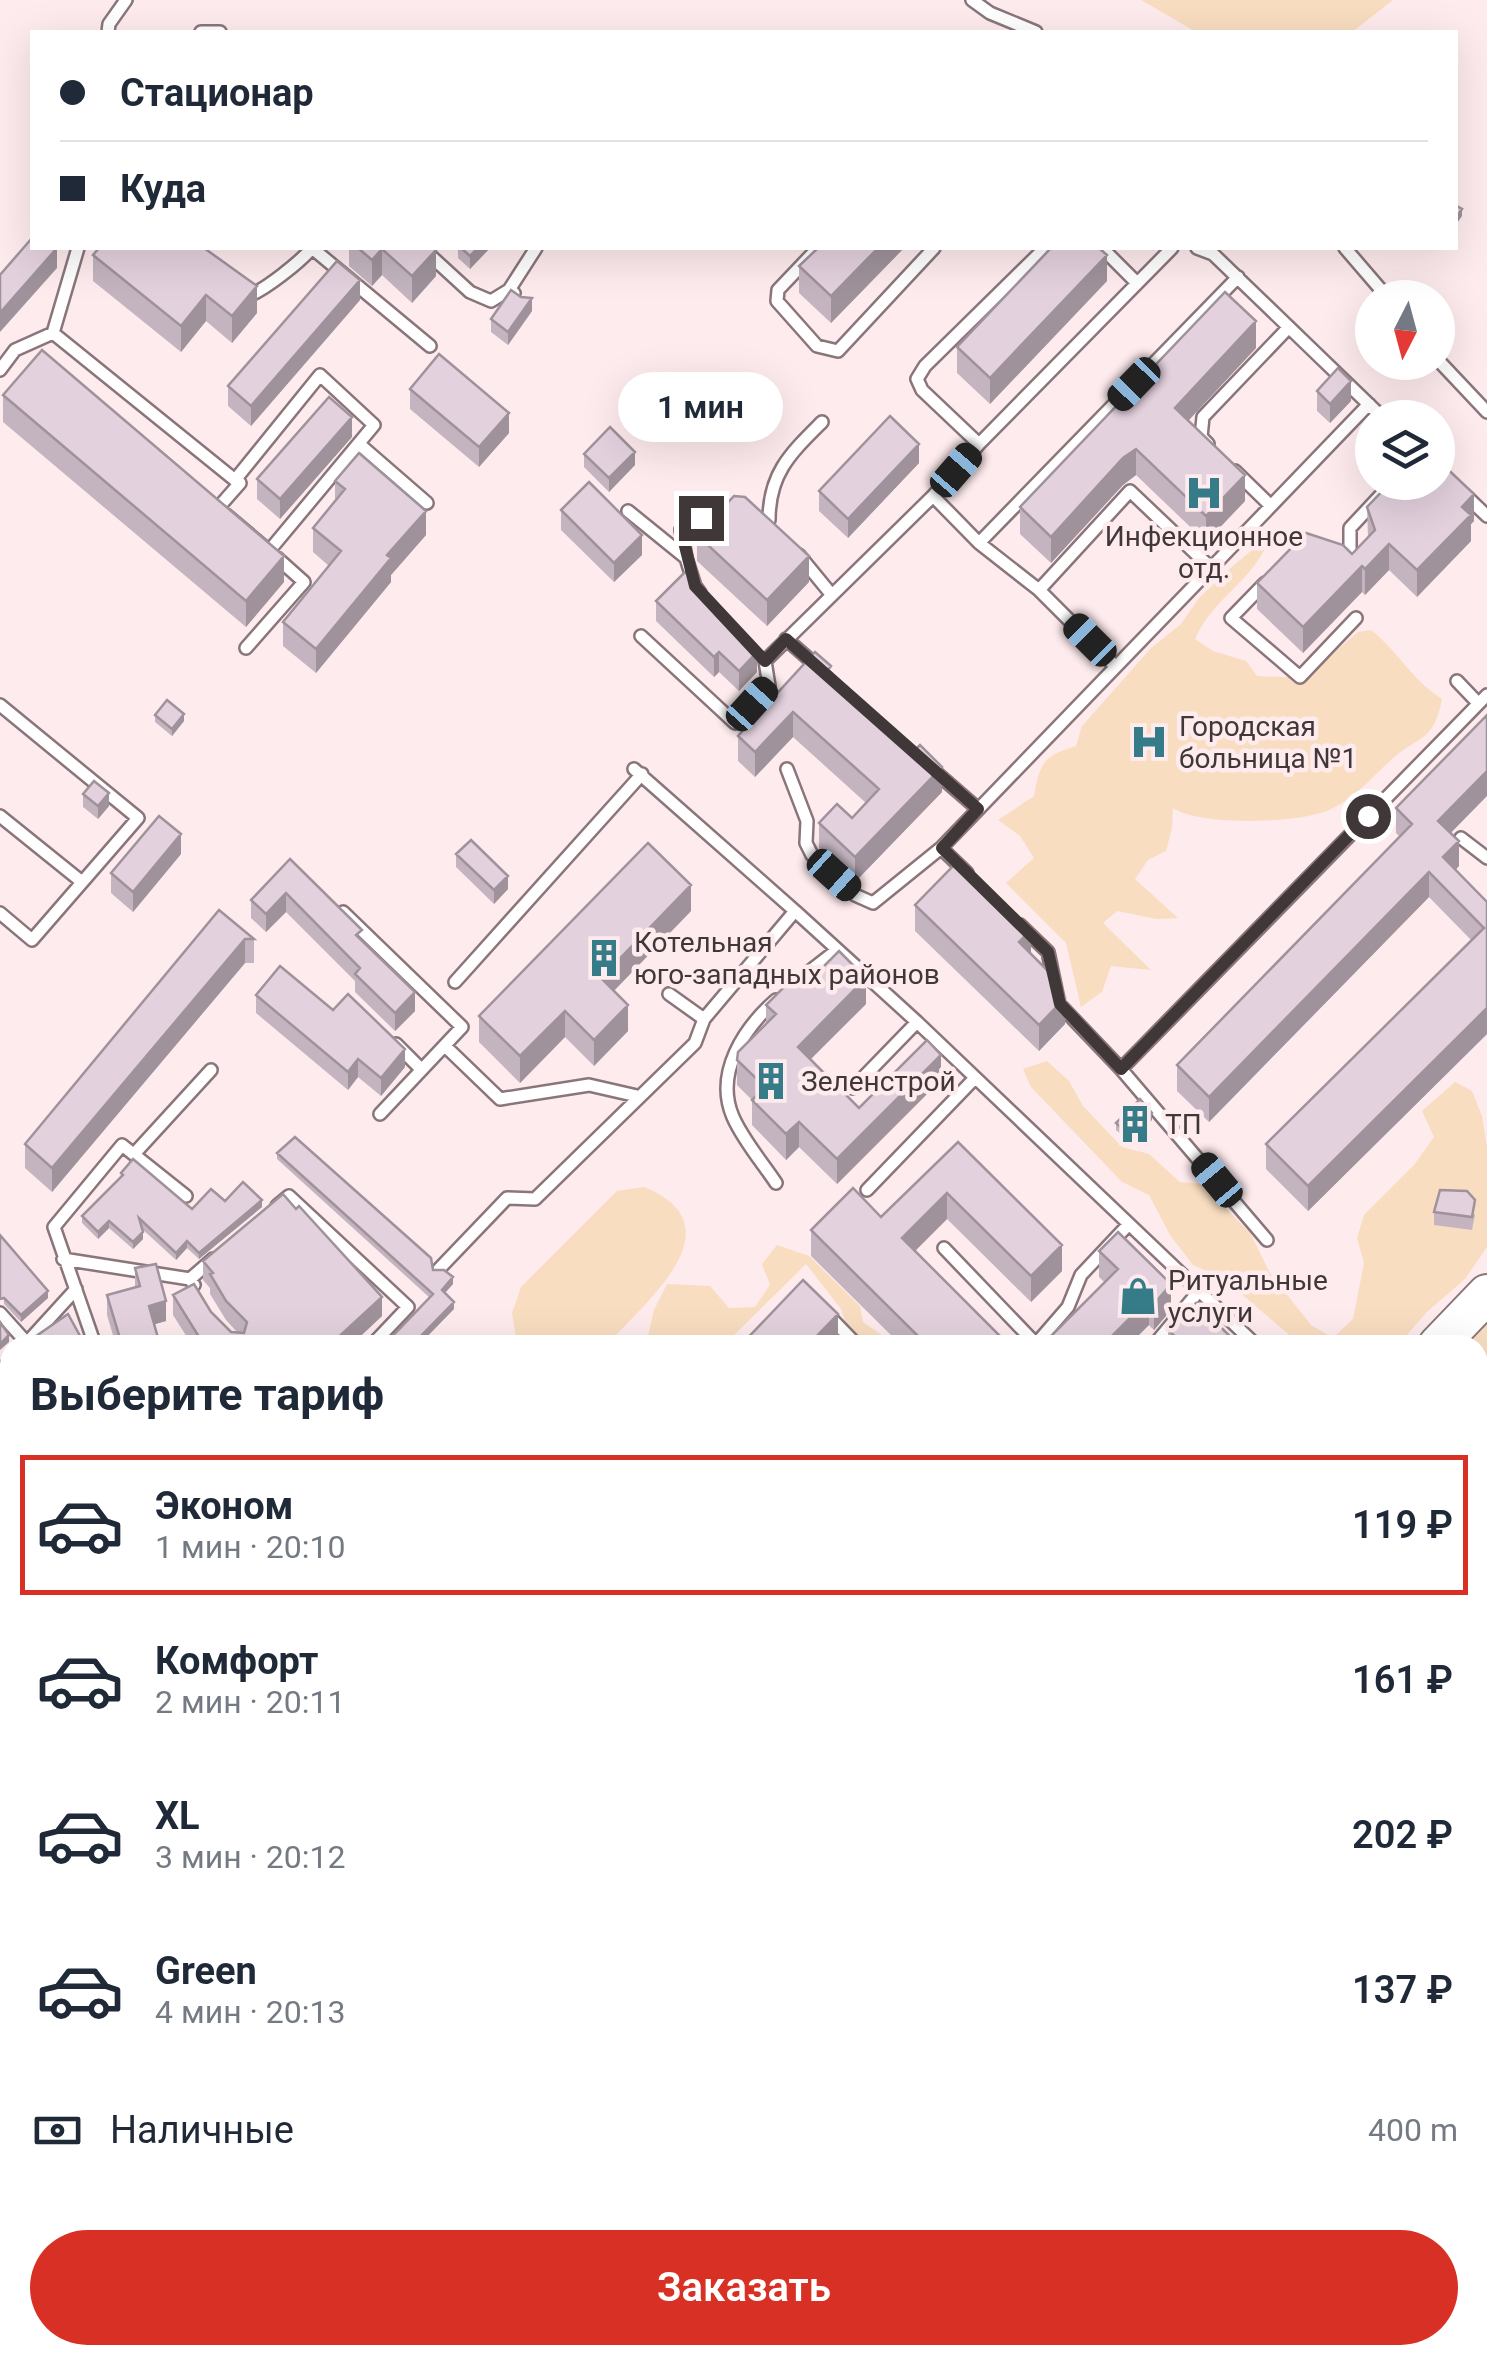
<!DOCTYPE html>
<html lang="ru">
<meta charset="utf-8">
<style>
body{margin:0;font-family:Roboto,sans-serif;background:#f2f2f3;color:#1f2937;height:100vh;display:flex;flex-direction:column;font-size:38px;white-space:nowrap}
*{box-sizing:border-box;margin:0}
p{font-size:32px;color:#747a83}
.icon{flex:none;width:55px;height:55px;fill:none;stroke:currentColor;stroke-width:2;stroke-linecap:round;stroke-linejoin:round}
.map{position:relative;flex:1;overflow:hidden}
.side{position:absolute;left:0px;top:1335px;width:1488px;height:1030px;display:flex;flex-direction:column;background:#fff;border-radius:30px 30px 0 0;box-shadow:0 10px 40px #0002}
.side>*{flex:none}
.banner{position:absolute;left:30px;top:30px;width:1428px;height:220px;border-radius:0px;box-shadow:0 10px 40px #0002;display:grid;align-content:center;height:220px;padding:0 30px;background:#fff}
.needle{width:65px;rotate:186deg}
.tools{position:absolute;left:1355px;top:280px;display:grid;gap:20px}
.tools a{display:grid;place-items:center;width:100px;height:100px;border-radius:50%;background:#fff;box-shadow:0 10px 40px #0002;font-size:50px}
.end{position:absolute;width:45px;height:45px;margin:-22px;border:12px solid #403739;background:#fff;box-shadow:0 0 0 5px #fff}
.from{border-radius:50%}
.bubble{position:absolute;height:70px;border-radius:35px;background:#fff;box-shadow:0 10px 40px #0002;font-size:32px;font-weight:600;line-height:70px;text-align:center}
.car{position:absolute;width:30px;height:60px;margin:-30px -15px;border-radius:12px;box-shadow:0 0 8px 2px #0007;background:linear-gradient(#222 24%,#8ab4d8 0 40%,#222 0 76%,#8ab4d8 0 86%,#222 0)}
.banner b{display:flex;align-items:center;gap:35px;height:95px;font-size:38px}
.banner b+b{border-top:2px solid #e0e1e3}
.banner i{width:25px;height:25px;background:#1f2937}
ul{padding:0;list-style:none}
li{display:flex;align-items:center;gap:30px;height:140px;margin:0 20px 15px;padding:0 10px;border:5px solid transparent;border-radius:0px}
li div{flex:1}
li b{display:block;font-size:38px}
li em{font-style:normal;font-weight:600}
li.active{border-color:#d93025}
li>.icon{width:90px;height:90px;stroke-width:1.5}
h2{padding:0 30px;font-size:45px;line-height:120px}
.pay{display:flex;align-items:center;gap:25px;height:110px;padding:0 30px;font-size:38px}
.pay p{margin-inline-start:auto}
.button{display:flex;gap:20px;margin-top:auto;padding:20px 30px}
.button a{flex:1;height:115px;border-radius:60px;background:#d93025;color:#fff;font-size:40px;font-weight:600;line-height:115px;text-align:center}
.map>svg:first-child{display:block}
</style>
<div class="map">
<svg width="1487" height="2365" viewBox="0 0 1487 2365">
<rect width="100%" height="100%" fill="#feebee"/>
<path fill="#f8ddc0" d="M1141 0H1393L1352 32H1196Z
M1272 534C1253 583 1214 596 1195 639L1213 651 1246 661 1257 676 1304 678 1358 632 1371 630C1400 653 1409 677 1442 699 1433 744 1419 734 1390 761 1369 780 1352 802 1324 812 1293 823 1199 826 1173 808L1172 828 1166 851 1148 860 1135 879 1178 918 1156 919 1117 911 1103 923 1151 970 1111 966 1102 992 1081 1007 1066 943 1006 883 1034 858 1020 836 998 820 1034 796C1040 763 1043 756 1076 746L1082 726 1151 648 1181 624 1199 598 1235 564Z
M1047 1061 1069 1081 1083 1106 1122 1147 1149 1154 1180 1182 1202 1184 1250 1233 1270 1273 1311 1325 1333 1338 1353 1319 1364 1263 1357 1238 1364 1215 1414 1165 1434 1137 1422 1111 1455 1082 1472 1091 1482 1116 1487 1147V1247L1465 1279 1427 1312 1398 1345H1301L1224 1279 1193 1265 1170 1235 1149 1195 1122 1182 1031 1087 1023 1069Z
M644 1187C740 1226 646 1301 607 1345H522L516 1338 512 1313 521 1287 617 1191Z
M777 1245 809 1256 860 1306 863 1322 896 1345H853L841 1309 806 1264 724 1345H646L654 1310 667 1284 710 1286 729 1308 755 1307 770 1285 762 1264Z
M1487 1313V1386L1478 1396V1345H1456Z"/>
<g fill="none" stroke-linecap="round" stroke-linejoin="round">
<g stroke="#8a767a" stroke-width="16">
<path id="service" d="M972 0 990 13 1036 32
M108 32 109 24 126 0
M201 32H220
M78 248 53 333 235 480
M422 248 470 292 491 301 509 290
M818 248 778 290 777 301 817 346 838 351 934 248
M1102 248 1137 283
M1197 248 1213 254 1383 418
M1345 248 1388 298
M245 292 248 296C265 290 300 262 312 248L430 346
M514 293 509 290 536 248
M1438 360 1487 412
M0 370 15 350 53 333
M320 375 374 425 269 551 218 508 240 483 235 480Z
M359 444 427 503
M979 444 922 390 917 379 925 366 1045 248
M1208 444 1201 437 1203 417 1289 327
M1235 471 1271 506 1369 404
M1465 495 1487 516
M933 496 979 543
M628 511 686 558 695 586 700 593
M769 520C769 473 791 453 822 422
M799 555 831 594
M686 558 681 530 701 519 729 512
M1340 561 1350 552V528L1393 482
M1265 583 1231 618 1300 677 1356 618
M1039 590 1130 491 1211 568
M641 636 735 723 769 686 765 661 933 496 979 444 1172 248
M786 639 818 667
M246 648 304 582 276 557
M1115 666 1039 590 979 543 1238 277
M1457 681 1478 703
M0 705 138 818 32 940 0 913
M634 769 795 911
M787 769 807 821 806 843 812 855 855 895 873 903 941 848 1271 506
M932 769 978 809
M0 816 82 882
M1461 838 1487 858
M941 848 967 873
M343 912 462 1027 380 1114
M1020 925 1048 952 1059 1004 1121 1069 1487 695
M801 978 837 950
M455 982 642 774
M669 994 704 1019
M776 1000C744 1028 714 1073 733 1117 743 1140 762 1162 776 1183
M396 1044 421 1069
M445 1046 500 1099 589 1085 637 1096
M1121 1069 1267 1240
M853 1088 917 1022
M135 1153 211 1070
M867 1190 974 1079
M277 1206 289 1196 408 1307 372 1345
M944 1248 1036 1344 1068 1307 1081 1275 1129 1224
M63 1259 190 1279 194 1285
M439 1269 507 1198 535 1199 695 1043 704 1019 795 911 917 1022 1256 1345
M190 1279 213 1259
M0 1313 27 1343
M829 1316 857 1345
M25 1345 76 1289
M95 1345 54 1227 122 1145 186 1196
M1154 1345 1199 1291
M0 1372 10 1361
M0 1448 10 1456
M0 1588 6 1581
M0 1888 10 1898
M1478 1930 1487 1939
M1478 2213 1487 2203
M1478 2261 1487 2271
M16 2355 27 2365
M325 2355 336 2365
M1089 2355 1100 2365
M139 2365 149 2355
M716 2365 726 2355
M1327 2365 1338 2355"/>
</g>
<g stroke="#8a767a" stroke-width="38">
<path id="secondary" d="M1265 2355 1276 2365"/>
</g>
<g stroke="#8a767a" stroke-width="42">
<path id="primary" d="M1438 1345 1487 1294
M1478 1410 1487 1401
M490 2365 500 2355
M561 2365 571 2355"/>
</g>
<use href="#service" stroke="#fff" stroke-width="11"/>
<use href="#secondary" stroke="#fff" stroke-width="32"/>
<use href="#primary" stroke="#fff" stroke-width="38"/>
</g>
<path fill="#c3b4bf" d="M349 248H433L436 276 412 303 382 275 372 286 349 266Z
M458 248H490L470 269 458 258Z
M818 248H904L831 323 799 293V266Z
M93 255 257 313 232 343 206 321 181 352 93 281Z
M1107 281 990 404 957 373V347Z
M360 300 251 426 228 406V386Z
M532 311 508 345 491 332V319Z
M1256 348 1188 421 1245 501 1206 542 1136 475 1123 485 1051 563 1020 534V507Z
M410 389 509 433 479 467 410 409Z
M1317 391 1351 401 1330 423 1317 411Z
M3 395 284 582 246 627 3 422Z
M352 437 280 519 257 499V479Z
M584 454 635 465 609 492 584 467Z
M919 463 848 538 819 511V491Z
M335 481 426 535 391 575V582L316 673 283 646V622L329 566 313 552V528L335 502Z
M1367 507 1474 521 1471 524V541L1417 597 1389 570 1365 595 1362 592 1303 653 1257 609V583L1352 554 1368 537Z
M561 510 642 555 614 582 561 530Z
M697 535 809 582 767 626 697 561Z
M656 601 757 672 739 691 719 672 714 677 656 621Z
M831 673 942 792 855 882 819 848V823L852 818 866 803 793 737 755 777 738 761V736Z
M155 715 184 721 172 736 155 722Z
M83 794 109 806 98 819 83 807Z
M1396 808 1451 833 1459 866 1455 870 1487 902V1034L1308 1211 1266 1169V1144L1471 940 1429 897 1209 1122 1177 1091V1065L1400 837 1396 833Z
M181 854 133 912 111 893V873Z
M456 854 508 889 494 904 456 867Z
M290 859 362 940 415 1011 395 1031 355 992V981L286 912 266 932 251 918V900Z
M915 905 1031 954 1065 1024 1039 1051 915 931Z
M219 910 254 939V963H245L52 1192 25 1168V1144Z
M691 911 614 991 628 1031 594 1066 565 1037 520 1083 479 1042V1016Z
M814 976 866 1004 810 1059 859 1108 941 1080 837 1184 799 1147 786 1160 752 1125V1100L737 1085V1060L766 1024V1005Z
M256 995 333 1010 405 1067 381 1096 358 1077 348 1090 256 1013Z
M1152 1120 1130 1142 1116 1130V1123Z
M958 1142 1062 1271 1031 1302 947 1219 915 1251 999 1345H901L811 1256V1230L881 1217Z
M277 1153 453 1284 445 1293 454 1309 430 1298 277 1159Z
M121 1173 192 1209 225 1201 262 1207 199 1259 187 1248 176 1260 141 1228 143 1239 133 1249 109 1228 98 1239 82 1223V1216L121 1178Z
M1434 1212 1475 1214 1472 1230 1434 1225Z
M0 1235 48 1298 21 1322 4 1304Z
M1099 1251 1171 1310 1154 1330 1099 1277Z
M203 1261 382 1316 351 1345H192L173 1315V1295L211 1312 231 1332 238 1333 226 1320 210 1294V1288L203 1280Z
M135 1268 166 1321 154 1324 160 1345H116L107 1315V1295L135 1287Z
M1168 1330 1238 1345H1170L1168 1343Z
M10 1363V1436L0 1427V1374Z
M1478 1547 1487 1556V1650L1478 1641Z
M1478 1777 1487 1786V1893L1478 1884Z
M0 2128 6 2134 10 2130V2258L0 2249Z
M364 2355H408L397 2365H369L364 2359Z
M604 2355H688V2365H604Z
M1143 2355H1244L1248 2365H1154Z"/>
<path fill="#9f929b" d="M1462 209V216L1455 226V219Z
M57 248V268L0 332V313Z
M478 248H490L470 269V256Z
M878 248H904L831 323V296Z
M382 249V275L372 286V260Z
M436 250V276L412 303V276Z
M1107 255V281L990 404V378Z
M360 280V300L251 426V406Z
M257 286V313L232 343V316Z
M206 295V321L181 352V326Z
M532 298V311L508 345V332Z
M1256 321V348L1175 435V408Z
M1351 381V401L1330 423V404Z
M509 413V433L479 467V447Z
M352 417V437L280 519V499Z
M919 444V463L848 538V519Z
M1136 449V475L1123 485 1051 563V537L1123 458Z
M635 452V465L609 492V478Z
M1245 475V501L1206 542V516Z
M1474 494V521L1471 524V541L1417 597V570L1462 507Z
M426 511V535L391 575V582L316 673V649L387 555Z
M642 535V555L614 582V563Z
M1389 544V570L1365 595V569Z
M284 556V582L246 627V601Z
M809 556V582L767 626V600Z
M1362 566V592L1303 653V627Z
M719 652V672L714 677V657Z
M757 652V672L739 691V671Z
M793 712V737L755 777V752Z
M184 714V721L172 736V729Z
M942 767V792L855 882V857Z
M1487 771V796L1438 846V821Z
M109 793V806L98 819V806Z
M181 834V854L133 912V892Z
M1459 841V866L1443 883V857Z
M1429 872V897L1209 1122V1097Z
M508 876V889L494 904V890Z
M691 885V911L601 1004V978Z
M286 893V912L266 932V914Z
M1031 930V957L1019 942Z
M245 939V963L52 1192V1168Z
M866 978V1004L798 1072V1047Z
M415 992V1011L395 1031V1013Z
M1065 998V1024L1039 1051V1025Z
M628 1005V1031L594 1066V1040Z
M1487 1008V1034L1308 1211V1186Z
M565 1011V1037L520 1083V1056Z
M405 1049V1067L381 1096V1078Z
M941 1055V1080L837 1184V1159Z
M358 1059V1077L348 1090V1072Z
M1152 1113V1120L1130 1142V1136Z
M799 1122V1147L786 1160V1134Z
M947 1193V1219L902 1264V1238Z
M262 1200V1207L199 1259V1253Z
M109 1221V1228L98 1239V1232Z
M143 1232V1239L133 1249V1242Z
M187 1241V1248L176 1260V1253Z
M1062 1245V1271L1031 1302V1276Z
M453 1277V1284L442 1296V1290Z
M1171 1284V1310L1154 1330V1304Z
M48 1291V1298L21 1322V1315Z
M382 1297V1316L351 1345H330Z
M1149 1299V1325L1129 1345H1103Z
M166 1301V1321L149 1326V1306Z
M454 1302V1309L419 1345H412Z
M838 1314V1345H808Z
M9 1335V1342L0 1350V1344Z
M999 1335V1345H989Z
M1487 1488V1526L1478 1536V1497Z
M10 1524V1543L0 1554V1535Z
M10 1786V1806L0 1816V1797Z
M10 2076V2090L0 2101V2087Z
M1487 2136V2174L1478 2184V2146Z
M10 2347V2362L7 2365H0V2359Z
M394 2355H408L397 2365H384Z
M670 2355H688V2365H660Z
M847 2355H884L874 2365H837Z"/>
<path fill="#e3d1de" stroke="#9f929b" stroke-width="2.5" d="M1455 205 1462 209 1455 219Z
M32 238V248H57L0 313V275Z
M99 248H204L257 286 232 316 206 295 181 326 93 255Z
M358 248H433L436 250 412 276 382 249 372 260Z
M461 248H478L470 256Z
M818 248H878L831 296 799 266Z
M1051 248H1099L1107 255 990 378 957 347Z
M337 261 360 280 251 406 228 386Z
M511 290 521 297 532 298 508 332 491 319Z
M1225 292 1256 321 1175 408 1245 475 1206 516 1136 449 1123 458 1051 537 1020 507Z
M42 350 284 556 246 601 3 395Z
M439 354 509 413 479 447 410 389Z
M1338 368 1351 381 1330 404 1317 391Z
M329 397 352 417 280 499 257 479Z
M890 416 919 444 848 519 819 491Z
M610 427 635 452 609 478 584 454Z
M359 453 426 511 387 555 391 558 316 649 283 622 341 551 313 528 345 489 335 481Z
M1438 460 1474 494 1462 507 1471 515 1417 570 1389 544 1365 569 1362 566 1303 627 1257 583 1306 533 1343 545 1352 554 1375 530 1367 507 1391 482H1438Z
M589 482 642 535 614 563 561 510Z
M734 496 745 497 809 556 767 600 697 535Z
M685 572 756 645 757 652 739 671 719 652 714 657 656 601Z
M815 652 831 666 828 670 914 751 920 745 942 767 855 857 819 823 837 804 852 818 879 789 793 712 755 752 738 736Z
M167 700 184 714 172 729 155 715Z
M1487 715V771L1438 821 1459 841 1443 857 1487 902V1008L1308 1186 1266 1144 1484 928 1429 872 1209 1097 1177 1065 1412 824 1396 808Z
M94 781 109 793 98 806 83 794Z
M159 816 181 834 133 892 111 873Z
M471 840 508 876 494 890 456 854Z
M648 843 691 885 601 978 628 1005 594 1040 565 1011 520 1056 479 1016Z
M290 859 362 930 356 935 415 992 395 1013 355 974 360 968 286 893 266 914 251 900Z
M959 860 1031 930 1019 942 1048 971 1052 983 1065 998 1039 1025 915 905Z
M219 910 254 939H245L52 1168 25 1144Z
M839 951 866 978 798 1047 859 1108 927 1040 941 1055 837 1159 799 1122 786 1134 752 1100 765 1087 737 1060 738 1052 776 1014 766 1005 805 966 814 976Z
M280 966 333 1010 348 994 405 1049 381 1078 358 1059 348 1072 256 995Z
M1140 1099 1152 1113 1130 1136 1116 1123Z
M295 1137 431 1258 433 1270H444L453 1277 442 1290 454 1302 412 1345H384L433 1294 277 1153Z
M958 1142 1062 1245 1031 1276 947 1193 902 1238 999 1335 989 1345H927L811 1230 853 1188 881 1217Z
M133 1159 192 1209 211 1189 225 1201 243 1182 262 1200 199 1253 187 1241 176 1253 139 1218 143 1232 133 1242 109 1221 98 1232 82 1216 123 1175 121 1173Z
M1440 1190 1467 1191 1475 1200 1472 1217 1434 1212Z
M283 1194 296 1209 299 1206 382 1297 330 1345H204L173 1295 194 1284 211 1312 231 1332 244 1333 247 1322 226 1301 210 1274 213 1273 203 1261Z
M1118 1232 1171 1284 1154 1304 1149 1299 1103 1345H1042L1118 1269 1099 1251Z
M0 1235 48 1291 21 1315 4 1298 0 1299Z
M156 1264 166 1301 149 1306 160 1345H122L107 1295 140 1286 135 1268Z
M803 1280 838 1314 808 1345H741Z
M1196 1303 1238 1344 1237 1345H1184L1168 1330 1184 1310 1187 1313Z
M68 1314 85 1345H25L29 1341Z
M0 1322 9 1335 0 1344Z
M10 1363V1416L0 1407V1374Z
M1487 1434V1488L1478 1497V1444Z
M0 1453 10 1462V1524L0 1535Z
M1478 1547 1487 1556V1612L1478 1603Z
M10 1705V1786L0 1797V1716Z
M1478 1777 1487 1786V1854L1478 1845Z
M5 2027 10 2031V2076L0 2087V2032Z
M1487 2067V2136L1478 2146V2076Z
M0 2128 6 2134 10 2130V2243L0 2234Z
M0 2338 10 2347 0 2359Z
M373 2355H394L384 2365Z
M422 2355H438L442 2358 435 2365H412Z
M626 2355H670L660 2365H636Z
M792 2355H847L837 2365H782Z
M1183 2355H1244L1248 2359 1242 2365H1193Z
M1438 2355H1440L1450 2365H1427Z"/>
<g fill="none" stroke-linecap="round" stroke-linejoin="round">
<path stroke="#403739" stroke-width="12" d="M701 518 681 530 695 586 765 661 786 639 978 809 942 848 1048 952 1060 1004 1121 1069 1368 816"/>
</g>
<defs>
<g id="hospital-bare" transform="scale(3)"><path d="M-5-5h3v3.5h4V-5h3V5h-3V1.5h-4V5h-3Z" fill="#367c88" stroke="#feebee" stroke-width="2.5" paint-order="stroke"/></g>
<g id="building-bare" transform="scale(3)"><path d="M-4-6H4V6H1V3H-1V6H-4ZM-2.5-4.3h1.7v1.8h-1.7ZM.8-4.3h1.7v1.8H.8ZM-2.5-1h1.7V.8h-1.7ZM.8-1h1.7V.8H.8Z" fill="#367c88" stroke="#feebee" stroke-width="2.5" paint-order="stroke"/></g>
<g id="shop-bare" transform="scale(3)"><path d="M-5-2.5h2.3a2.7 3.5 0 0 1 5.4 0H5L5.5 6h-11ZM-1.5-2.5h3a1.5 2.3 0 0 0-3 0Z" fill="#367c88" stroke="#feebee" stroke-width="2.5" paint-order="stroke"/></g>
</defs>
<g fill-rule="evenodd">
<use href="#hospital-bare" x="1204" y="493"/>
<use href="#hospital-bare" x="1149" y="742"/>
<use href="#building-bare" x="604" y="958"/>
<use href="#building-bare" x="771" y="1081"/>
<use href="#building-bare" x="1135" y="1124"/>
<use href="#shop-bare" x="1138" y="1296"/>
</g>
<g text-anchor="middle" stroke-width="9" stroke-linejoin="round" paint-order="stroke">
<g font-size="28" fill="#403739" stroke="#feebee" text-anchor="start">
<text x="1204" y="546" text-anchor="middle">Инфекционное<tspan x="1204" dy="32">отд.</tspan></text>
<text x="1179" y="736">Городская<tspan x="1179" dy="32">больница №1</tspan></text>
<text x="634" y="952">Котельная<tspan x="634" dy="32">юго-западных районов</tspan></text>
<text x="801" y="1091">Зеленстрой</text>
<text x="1165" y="1134">ТП</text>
<text x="1168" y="1290">Ритуальные<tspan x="1168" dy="32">услуги</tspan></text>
</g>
</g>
</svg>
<div class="tools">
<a><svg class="needle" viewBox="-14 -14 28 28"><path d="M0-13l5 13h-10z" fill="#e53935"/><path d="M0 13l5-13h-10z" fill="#747a83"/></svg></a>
<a><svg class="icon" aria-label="layers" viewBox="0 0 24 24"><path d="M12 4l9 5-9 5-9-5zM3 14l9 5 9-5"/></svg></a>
</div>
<i class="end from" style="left:1368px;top:816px"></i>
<i class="end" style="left:701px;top:518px"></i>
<div class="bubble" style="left:618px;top:372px;width:165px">1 мин</div>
<i class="car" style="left:1134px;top:384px;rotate:224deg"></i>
<i class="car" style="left:956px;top:470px;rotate:41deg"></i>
<i class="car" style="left:1090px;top:640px;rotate:315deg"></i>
<i class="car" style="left:752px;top:704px;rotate:42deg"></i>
<i class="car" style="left:834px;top:875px;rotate:132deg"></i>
<i class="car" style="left:1217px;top:1180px;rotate:320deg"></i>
<div class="banner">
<b><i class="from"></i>Стационар</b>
<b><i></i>Куда</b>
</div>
<section class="side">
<h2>Выберите тариф</h2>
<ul>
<li class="active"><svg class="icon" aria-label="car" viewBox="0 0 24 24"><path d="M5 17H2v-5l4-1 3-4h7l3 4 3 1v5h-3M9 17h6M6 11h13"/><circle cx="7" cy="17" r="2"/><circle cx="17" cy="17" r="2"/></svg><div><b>Эконом</b><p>1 мин · 20:10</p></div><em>119 ₽</em></li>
<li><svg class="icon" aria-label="car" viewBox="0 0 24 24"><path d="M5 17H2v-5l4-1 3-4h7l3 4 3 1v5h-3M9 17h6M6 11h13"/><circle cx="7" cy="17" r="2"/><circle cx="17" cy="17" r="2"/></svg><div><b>Комфорт</b><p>2 мин · 20:11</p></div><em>161 ₽</em></li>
<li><svg class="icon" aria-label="car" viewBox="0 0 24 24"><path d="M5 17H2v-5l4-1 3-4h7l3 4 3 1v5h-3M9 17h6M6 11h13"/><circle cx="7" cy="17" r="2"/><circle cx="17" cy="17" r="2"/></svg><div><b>XL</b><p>3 мин · 20:12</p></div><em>202 ₽</em></li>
<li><svg class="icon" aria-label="car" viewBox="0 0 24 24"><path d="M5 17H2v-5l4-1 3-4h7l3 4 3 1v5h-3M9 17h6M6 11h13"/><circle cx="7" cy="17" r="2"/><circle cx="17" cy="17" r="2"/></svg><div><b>Green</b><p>4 мин · 20:13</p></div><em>137 ₽</em></li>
</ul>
<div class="pay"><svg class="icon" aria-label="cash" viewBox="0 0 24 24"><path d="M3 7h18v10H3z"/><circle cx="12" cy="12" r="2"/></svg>Наличные<p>400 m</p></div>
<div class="button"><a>Заказать</a></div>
</section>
</div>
